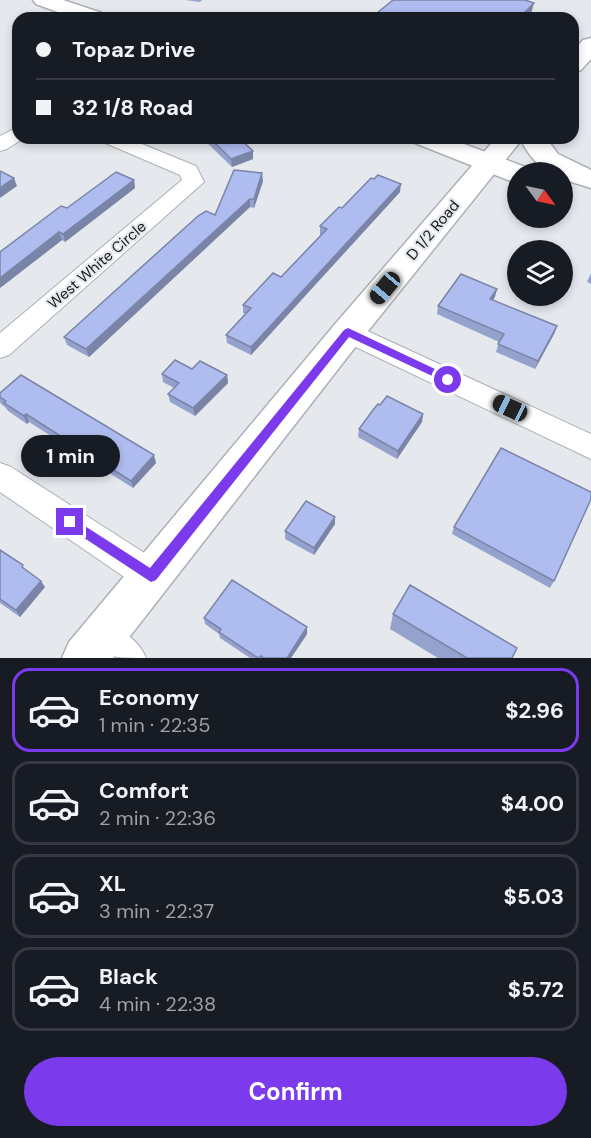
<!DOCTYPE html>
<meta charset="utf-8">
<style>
body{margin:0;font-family:"DM Sans",sans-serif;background:#20242c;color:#f1f3f6;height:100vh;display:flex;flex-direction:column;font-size:22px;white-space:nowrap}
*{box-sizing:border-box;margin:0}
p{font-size:20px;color:#9ea1a6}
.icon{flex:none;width:33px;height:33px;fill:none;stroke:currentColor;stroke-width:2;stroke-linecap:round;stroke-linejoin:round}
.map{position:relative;height:658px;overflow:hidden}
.details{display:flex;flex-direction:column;background:#171b24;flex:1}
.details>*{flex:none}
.guide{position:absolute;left:12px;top:12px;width:567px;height:132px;border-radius:18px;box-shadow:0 3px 9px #0003;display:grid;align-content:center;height:132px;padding:0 24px;background:#171b24}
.needle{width:39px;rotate:123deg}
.buttons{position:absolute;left:507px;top:162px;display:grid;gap:12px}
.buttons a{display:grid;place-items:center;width:66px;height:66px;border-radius:50%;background:#171b24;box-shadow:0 3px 9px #0003;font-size:30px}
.end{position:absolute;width:27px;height:27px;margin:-14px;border:8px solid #7c3aed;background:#fff;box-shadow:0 0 0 3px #fff}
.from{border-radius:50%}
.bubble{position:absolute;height:42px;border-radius:21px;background:#171b24;box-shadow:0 3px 9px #0003;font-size:20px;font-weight:700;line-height:42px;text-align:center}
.car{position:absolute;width:18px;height:36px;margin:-18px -9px;border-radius:8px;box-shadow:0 0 4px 2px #0007;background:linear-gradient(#222 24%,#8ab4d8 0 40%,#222 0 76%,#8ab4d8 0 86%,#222 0)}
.guide b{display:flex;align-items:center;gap:21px;height:57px;font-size:22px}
.guide b+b{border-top:2px solid #363941}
.guide i{width:15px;height:15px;background:#f1f3f6}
ul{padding:10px 0 0;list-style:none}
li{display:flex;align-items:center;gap:18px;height:84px;margin:0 12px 9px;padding:0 12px;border:3px solid #363941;border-radius:18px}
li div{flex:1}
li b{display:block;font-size:22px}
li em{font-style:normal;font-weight:700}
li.active{border-color:#7c3aed}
li>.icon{width:54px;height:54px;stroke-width:1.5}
.primary-button{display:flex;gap:12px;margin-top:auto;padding:12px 24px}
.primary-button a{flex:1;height:69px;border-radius:36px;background:#7c3aed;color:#fff;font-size:24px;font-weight:700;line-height:69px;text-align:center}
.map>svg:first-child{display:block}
</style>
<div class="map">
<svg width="591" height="658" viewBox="0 0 591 658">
<rect width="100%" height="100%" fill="#e5e9ee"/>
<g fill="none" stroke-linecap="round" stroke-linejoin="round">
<g stroke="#acb0b4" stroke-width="2">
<path id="street" d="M18 127V138H24L7 149 0 151V136Z
M100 138H127L196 166 204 182 9 355 0 358V333L182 180 180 175 103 142Z
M348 322 591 434V459L339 339 335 332 339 325Z
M0 463 11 467 163 565 167 576 163 587 151 591 139 587 0 492Z
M102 621C120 628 139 640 146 658 120 658 96 658 85 638L90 626Z"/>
</g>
<g stroke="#acb0b4" stroke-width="3">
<path id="secondary" d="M591 38V59L581 70 573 72V51L583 40Z
M496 138H523L360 341 113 658H62L69 642 336 323Z"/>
</g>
<g stroke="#acb0b4" stroke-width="3">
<path id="primary" d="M33 0H63L102 13 105 18H74L36 4Z
M411 138H448L528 168 531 172H518V182L508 180 415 143Z
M520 138H546L558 154 591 170V188L562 179V172C541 172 529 157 520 138Z"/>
</g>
<use href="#street" fill="#fff" fill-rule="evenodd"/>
<use href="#secondary" fill="#fff" fill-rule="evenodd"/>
<use href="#primary" fill="#fff" fill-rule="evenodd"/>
</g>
<path fill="#96a2ce" d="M185 0H202L200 2Z
M202 138H239L253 159 232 167Z
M134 180 135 188 65 242 62 240 0 288 67 208Z
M263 181 254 208 250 207 89 357 67 345 64 337 215 215Z
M400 192 251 355 227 343 226 335 246 314 243 313V305L281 277 321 235H320V226L342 208Z
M591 273V284L587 282Z
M497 289 493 300 557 326 554 334 535 369 496 352 499 342 437 314 438 306Z
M192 369 227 375 228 383 195 416 170 402 168 394 174 388 163 382 162 374Z
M0 393 156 463 133 488 29 422 27 424 8 411 5 407 1 404 0 402Z
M380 405 423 414 422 422 397 459 358 437 359 429Z
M335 524 314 555 285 539V531Z
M454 527 554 581 550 588 452 534Z
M0 550 25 569 45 587 20 617 0 603Z
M393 614 512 658H438L390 629Z
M204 618 307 634 291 658H250L220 638 219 634 205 624Z"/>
<path fill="#7a84a7" d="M534 3 531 14 528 18H519Z
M253 151V159L232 167 231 159Z
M262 173 263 181 254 208V199Z
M14 178 17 186 0 198V188Z
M134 180 135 188 65 242 63 234Z
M401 184 400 192 251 355V347Z
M250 199V207L89 357 86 349Z
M59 232 62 240 0 288V278Z
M497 289 495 297 488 307 490 299Z
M557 326 554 334 535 369 538 361Z
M227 375 228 383 195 416 193 408Z
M26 414 29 422 27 424 24 416Z
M423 414 422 422 397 459 398 451Z
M154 455 156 463 133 488 131 481Z
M335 517V524L314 555V548Z
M41 581 45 587 20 617 16 610Z
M307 627V634L291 658H287Z"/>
<path fill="#afbcef" stroke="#7a84a7" stroke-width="1.5" d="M393 0H525L534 3 519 18H371Z
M210 138H239L253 151 231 159Z
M234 170 262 173 254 199H250L86 349 64 337 198 216 206 211 215 215Z
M0 171 14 178 0 188Z
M116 172 134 180 63 234 59 232 0 278V252L61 206 67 208Z
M378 175 401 184 251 347 226 335 251 308 243 305 273 273 281 277 327 229 320 226 339 207 342 208 371 178 374 179Z
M461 274 497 289 490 299 557 326 538 361 498 344 504 334 438 306Z
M175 360 192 369 200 361 227 375 193 408 168 394 179 383 162 374Z
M21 375 154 455 131 481 26 414 24 416 4 403 6 401 0 397V393Z
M387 396 423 414 398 451 359 429 373 410 378 404 380 405Z
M501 448 591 492V499L554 581 454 527Z
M306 501 335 517 314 548 285 531Z
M0 550 23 565 22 567 41 581 16 610 0 599Z
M232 580 307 627 287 658H264L261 656 258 658 219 632 221 629 204 618Z
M410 585 517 648 512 658H467L393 614Z"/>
<path fill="#7c3aed" d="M348 328 452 377 454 380 452 382H445L349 337 156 580 151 582 66 526V519H74L150 568 344 330Z"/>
<g text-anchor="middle" stroke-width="4.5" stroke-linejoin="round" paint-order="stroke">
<g font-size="15" fill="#161719" stroke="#e5e9ee">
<text transform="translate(433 230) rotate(-50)" y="5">D 1/2 Road</text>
<text transform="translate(97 265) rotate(-41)" y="5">West White Circle</text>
</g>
</g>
</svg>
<div class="buttons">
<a><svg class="needle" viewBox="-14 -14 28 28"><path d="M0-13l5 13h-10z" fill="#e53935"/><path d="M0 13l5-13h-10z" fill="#9ea1a6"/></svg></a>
<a><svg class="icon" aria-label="layers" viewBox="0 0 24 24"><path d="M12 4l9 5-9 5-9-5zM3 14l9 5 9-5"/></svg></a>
</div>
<i class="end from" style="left:448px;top:380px"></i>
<i class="end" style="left:70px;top:522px"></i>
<div class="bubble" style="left:21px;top:435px;width:99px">1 min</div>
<i class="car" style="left:385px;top:288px;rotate:220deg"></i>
<i class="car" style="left:510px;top:408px;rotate:295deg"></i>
<div class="guide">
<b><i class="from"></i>Topaz Drive</b>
<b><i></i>32 1/8 Road</b>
</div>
</div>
<section class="details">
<ul>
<li class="active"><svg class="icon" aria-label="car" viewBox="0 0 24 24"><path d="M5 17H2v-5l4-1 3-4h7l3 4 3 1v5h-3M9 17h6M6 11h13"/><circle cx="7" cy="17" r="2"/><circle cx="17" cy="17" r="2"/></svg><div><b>Economy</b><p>1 min · 22:35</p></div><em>$2.96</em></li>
<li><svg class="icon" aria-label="car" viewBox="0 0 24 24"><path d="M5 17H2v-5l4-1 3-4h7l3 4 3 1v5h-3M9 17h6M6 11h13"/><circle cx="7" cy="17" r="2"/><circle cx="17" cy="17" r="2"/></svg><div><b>Comfort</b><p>2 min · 22:36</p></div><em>$4.00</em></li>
<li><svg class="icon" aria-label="car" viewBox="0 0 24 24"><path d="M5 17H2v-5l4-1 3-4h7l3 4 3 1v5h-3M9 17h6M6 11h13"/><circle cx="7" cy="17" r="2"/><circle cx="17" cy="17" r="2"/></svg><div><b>XL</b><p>3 min · 22:37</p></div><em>$5.03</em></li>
<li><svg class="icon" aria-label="car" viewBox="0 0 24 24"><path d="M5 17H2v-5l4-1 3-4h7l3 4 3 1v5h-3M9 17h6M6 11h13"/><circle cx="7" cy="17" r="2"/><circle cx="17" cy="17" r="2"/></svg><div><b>Black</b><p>4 min · 22:38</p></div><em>$5.72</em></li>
</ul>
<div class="primary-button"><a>Confirm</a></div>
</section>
